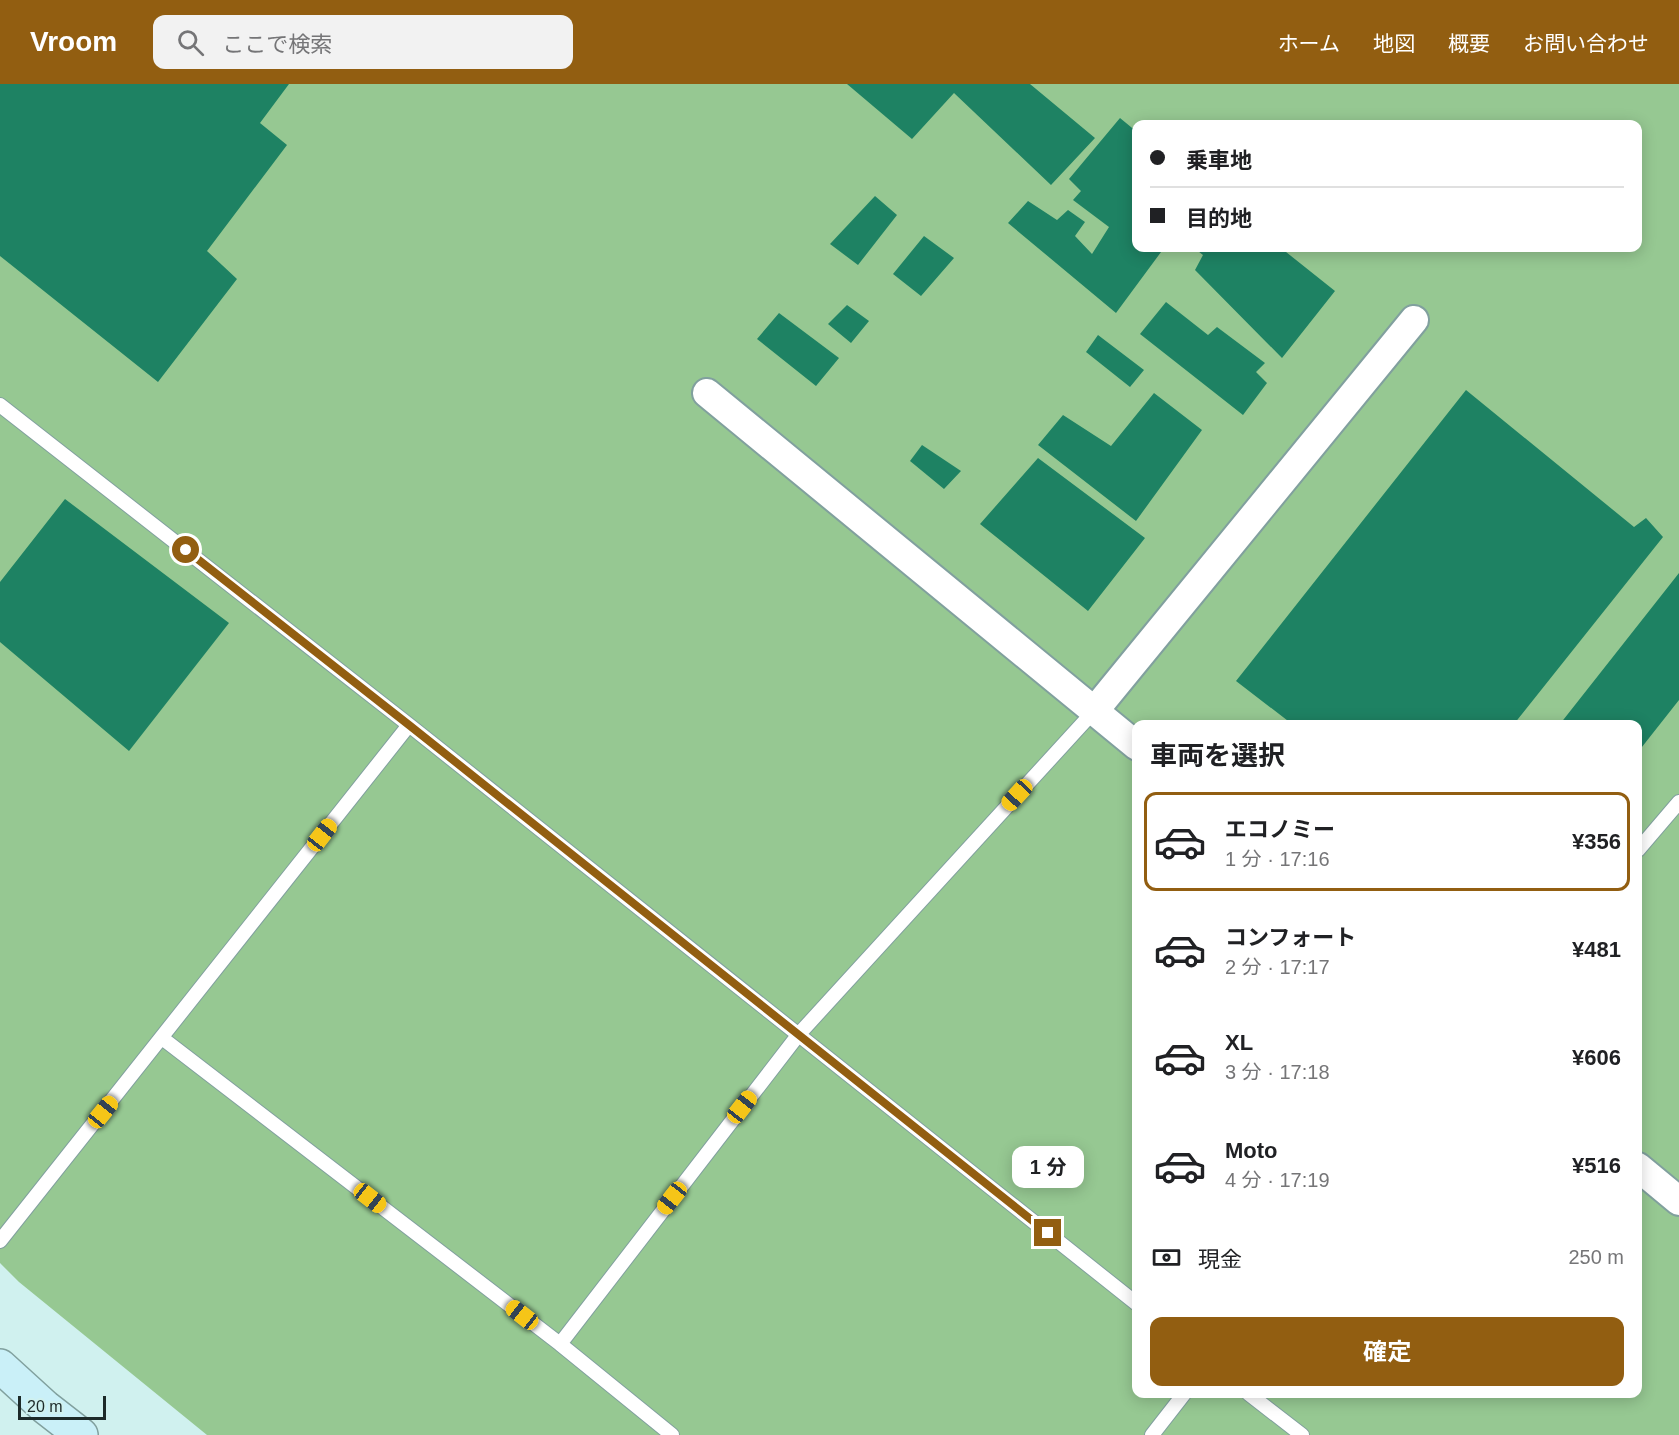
<!DOCTYPE html>
<html lang="ja">
<meta charset="utf-8">
<style>
body{margin:0;font-family:Arial,"Noto Sans JP",sans-serif;background:#f2f2f2;color:#202124;height:100vh;display:flex;flex-direction:column;font-size:22px;white-space:nowrap}
*{box-sizing:border-box;margin:0}
p{font-size:20px;color:#757577}
.icon{flex:none;width:33px;height:33px;fill:none;stroke:currentColor;stroke-width:2;stroke-linecap:round;stroke-linejoin:round}
.map{position:relative;flex:1;overflow:hidden}
.drawer{position:absolute;left:1132px;top:636px;width:510px;height:678px;display:flex;flex-direction:column;background:#fff;border-radius:12px;box-shadow:0 3px 15px #0003}
.drawer>*{flex:none}
.banner{position:absolute;left:1132px;top:36px;width:510px;height:132px;border-radius:12px;box-shadow:0 3px 15px #0003;display:grid;align-content:center;height:132px;padding:0 18px;background:#fff}
.scale{position:absolute;left:18px;bottom:15px;width:88px;box-sizing:border-box;padding-left:6px;border:3px solid #1d2a29;border-top:0;font-size:16px;line-height:21px;white-space:nowrap;color:#1d2a29;-webkit-text-stroke:4px #d0f1ef;paint-order:stroke}
.end{position:absolute;width:27px;height:27px;margin:-14px;border:8px solid #925e11;background:#fff;box-shadow:0 0 0 3px #fff}
.from{border-radius:50%}
.bubble{position:absolute;height:42px;border-radius:12px;background:#fff;box-shadow:0 3px 15px #0003;font-size:20px;font-weight:700;line-height:42px;text-align:center}
.car{position:absolute;width:18px;height:36px;margin:-18px -9px;border-radius:8px;box-shadow:0 0 4px 2px #0007;background:linear-gradient(#f5c518 24%,#345 0 40%,#f5c518 0 76%,#345 0 86%,#f5c518 0)}
.banner b{display:flex;align-items:center;gap:21px;height:57px;font-size:22px}
.banner b+b{border-top:2px solid #e0e0e0}
.banner i{width:15px;height:15px;background:#202124}
ul{padding:0;list-style:none}
li{display:flex;align-items:center;gap:18px;height:99px;margin:0 12px 9px;padding:0 6px;border:3px solid transparent;border-radius:12px}
li div{flex:1}
li b{display:block;font-size:22px}
li em{font-style:normal;font-weight:700}
li.selected{border-color:#925e11}
li>.icon{width:54px;height:54px;stroke-width:1.5}
h2{padding:0 18px;font-size:27px;line-height:72px}
.pay{display:flex;align-items:center;gap:15px;height:66px;padding:0 18px;font-size:22px}
.pay p{margin-inline-start:auto}
.primary-button{display:flex;gap:12px;margin-top:auto;padding:12px 18px}
.primary-button a{flex:1;height:69px;border-radius:12px;background:#925e11;color:#fff;font-size:24px;font-weight:700;line-height:69px;text-align:center}
header{display:flex;align-items:center;gap:36px;box-sizing:border-box;height:84px;padding:0 30px;background:#925e11;color:#fff}
header strong{font-size:28px}
nav{display:flex;gap:33px;margin-inline-start:auto;font-size:21px}
.search{width:420px;height:54px;background:#f2f2f2;display:flex;align-items:center;gap:15px;box-sizing:border-box;padding:0 21px;border-radius:12px;color:#757577;font-size:22px}
.map>svg:first-child{display:block}
</style>
<header>
<strong>Vroom</strong>
<div class="search"><svg class="icon" aria-label="search" viewBox="0 0 24 24"><circle cx="10" cy="10" r="6"/><path d="M15 15l6 6"/></svg>ここで検索</div>
<nav><a>ホーム</a><a>地図</a><a>概要</a><a>お問い合わせ</a></nav>
</header>
<div class="map">
<svg width="1679" height="1351" viewBox="0 0 1679 1351">
<rect width="100%" height="100%" fill="#d0f1ef"/>
<path fill="#96c892" fill-rule="evenodd" d="M0 0H1679V1351H207L19 1198 0 1179ZM1137 40H1638V164H1137ZM1137 640H1638V1310H1137Z"/>
<path fill="#1e8263" d="M0 0H289L260 39 287 61 207 167 237 195 158 298 0 172Z
M847 0H1030L1095 54 1051 101 954 9 912 55Z
M1120 34 1137 48V164H1164L1116 229 1008 139 1028 117 1057 136 1068 126 1085 138 1075 152 1092 170 1109 143 1073 116 1081 107 1069 95Z
M875 112 897 131 858 181 830 160Z
M924 152 954 174 921 212 893 190Z
M1194 164H1281L1335 207 1282 274 1195 186 1203 171Z
M1166 218 1208 251 1217 243 1265 279 1256 288 1267 299 1243 331 1140 250Z
M847 221 869 237 851 259 828 240Z
M779 229 839 274 816 302 757 255Z
M1098 251 1144 286 1130 303 1086 268Z
M1466 306 1634 443 1646 434 1663 453 1514 640H1292L1236 597Z
M1154 309 1202 346 1136 437 1038 361 1063 331 1111 362Z
M922 361 961 387 944 405 910 377Z
M1038 374 1145 454 1088 527 980 440Z
M65 415 229 539 129 667 0 558V498Z
M1679 489V616L1638 668V640H1560Z"/>
<g fill="none" stroke-linecap="round" stroke-linejoin="round">
<g stroke="#81a09e" stroke-width="16">
<path id="lane" d="M0 321 409 641 1137 1220
M1638 766 1679 718
M162 954 560 1260 672 1351
M0 1157 409 641
M560 1260 799 950 1095 626
M1249 1310 1302 1351
M1152 1351 1184 1310"/>
</g>
<g stroke="#81a09e" stroke-width="32">
<path id="street" d="M707 309 1137 662
M1095 626 1414 236
M1638 1083 1679 1117"/>
</g>
<g stroke="#81a09e" stroke-width="36">
<path id="secondary" d="M0 1282 45 1323 81 1351"/>
</g>
<use href="#lane" stroke="#fff" stroke-width="14"/>
<use href="#street" stroke="#fff" stroke-width="28"/>
<use href="#secondary" stroke="#caf0f8" stroke-width="33"/>
</g>
<g fill="none" stroke-linecap="round" stroke-linejoin="round">
<path stroke="#925e11" stroke-width="8" d="M186 466 409 641 1048 1149"/>
</g>
</svg>
<div class="scale">20 m</div>
<i class="end from" style="left:186px;top:466px"></i>
<i class="end" style="left:1048px;top:1149px"></i>
<div class="bubble" style="left:1012px;top:1062px;width:72px">1 分</div>
<i class="car" style="left:1017px;top:711px;rotate:223deg"></i>
<i class="car" style="left:322px;top:751px;rotate:38deg"></i>
<i class="car" style="left:742px;top:1023px;rotate:38deg"></i>
<i class="car" style="left:103px;top:1028px;rotate:39deg"></i>
<i class="car" style="left:370px;top:1114px;rotate:128deg"></i>
<i class="car" style="left:672px;top:1114px;rotate:218deg"></i>
<i class="car" style="left:522px;top:1231px;rotate:308deg"></i>
<div class="banner">
<b><i class="from"></i>乗車地</b>
<b><i></i>目的地</b>
</div>
<section class="drawer">
<h2>車両を選択</h2>
<ul>
<li class="selected"><svg class="icon" aria-label="car" viewBox="0 0 24 24"><path d="M5 17H2v-5l4-1 3-4h7l3 4 3 1v5h-3M9 17h6M6 11h13"/><circle cx="7" cy="17" r="2"/><circle cx="17" cy="17" r="2"/></svg><div><b>エコノミー</b><p>1 分 · 17:16</p></div><em>¥356</em></li>
<li><svg class="icon" aria-label="car" viewBox="0 0 24 24"><path d="M5 17H2v-5l4-1 3-4h7l3 4 3 1v5h-3M9 17h6M6 11h13"/><circle cx="7" cy="17" r="2"/><circle cx="17" cy="17" r="2"/></svg><div><b>コンフォート</b><p>2 分 · 17:17</p></div><em>¥481</em></li>
<li><svg class="icon" aria-label="car" viewBox="0 0 24 24"><path d="M5 17H2v-5l4-1 3-4h7l3 4 3 1v5h-3M9 17h6M6 11h13"/><circle cx="7" cy="17" r="2"/><circle cx="17" cy="17" r="2"/></svg><div><b>XL</b><p>3 分 · 17:18</p></div><em>¥606</em></li>
<li><svg class="icon" aria-label="car" viewBox="0 0 24 24"><path d="M5 17H2v-5l4-1 3-4h7l3 4 3 1v5h-3M9 17h6M6 11h13"/><circle cx="7" cy="17" r="2"/><circle cx="17" cy="17" r="2"/></svg><div><b>Moto</b><p>4 分 · 17:19</p></div><em>¥516</em></li>
</ul>
<div class="pay"><svg class="icon" aria-label="cash" viewBox="0 0 24 24"><path d="M3 7h18v10H3z"/><circle cx="12" cy="12" r="2"/></svg>現金<p>250 m</p></div>
<div class="primary-button"><a>確定</a></div>
</section>
</div>
